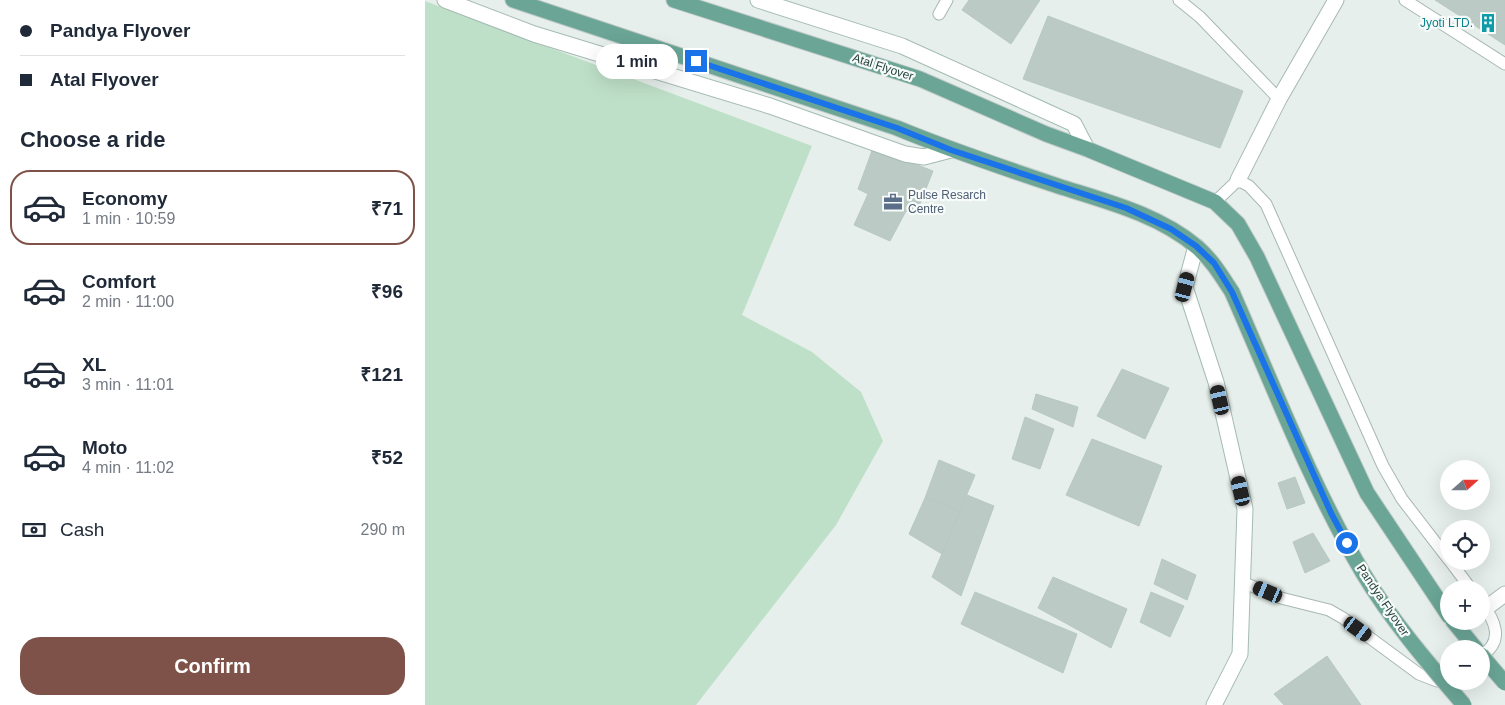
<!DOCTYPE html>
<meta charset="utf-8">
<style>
body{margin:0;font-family:Arial,sans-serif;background:#f2f2f3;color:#1f2937;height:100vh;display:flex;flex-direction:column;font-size:19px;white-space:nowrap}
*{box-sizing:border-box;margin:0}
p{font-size:16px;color:#747a83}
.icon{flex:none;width:28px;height:28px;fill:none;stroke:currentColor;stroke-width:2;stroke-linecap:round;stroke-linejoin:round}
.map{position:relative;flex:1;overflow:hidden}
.drawer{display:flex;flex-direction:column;background:#fff;width:425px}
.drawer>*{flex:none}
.top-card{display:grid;align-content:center;height:110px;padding:0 20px;background:#fff}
.needle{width:32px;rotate:69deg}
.tools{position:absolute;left:1015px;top:460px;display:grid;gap:10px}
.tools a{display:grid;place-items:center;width:50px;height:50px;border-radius:50%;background:#fff;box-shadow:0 5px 20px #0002;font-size:25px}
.end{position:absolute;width:22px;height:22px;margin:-11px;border:6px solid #1a73e8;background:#fff;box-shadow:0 0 0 2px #fff}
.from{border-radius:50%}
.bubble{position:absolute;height:35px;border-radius:18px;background:#fff;box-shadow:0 5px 20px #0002;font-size:16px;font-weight:700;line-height:35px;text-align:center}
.car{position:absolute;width:15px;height:30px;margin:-15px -8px;border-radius:6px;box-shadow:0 0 4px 1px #0007;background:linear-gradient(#222 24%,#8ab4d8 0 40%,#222 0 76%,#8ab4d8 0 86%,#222 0)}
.top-card b{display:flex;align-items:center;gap:18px;height:48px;font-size:19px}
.top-card b+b{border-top:1px solid #e0e1e3}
.top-card i{width:12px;height:12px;background:#1f2937}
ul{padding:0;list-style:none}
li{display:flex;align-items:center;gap:15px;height:75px;margin:0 10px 8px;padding:0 10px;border:2px solid transparent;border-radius:20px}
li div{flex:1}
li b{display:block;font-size:19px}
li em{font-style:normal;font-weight:700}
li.selected{border-color:#7f5249}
li>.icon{width:45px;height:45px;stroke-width:1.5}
h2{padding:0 20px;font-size:22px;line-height:60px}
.pay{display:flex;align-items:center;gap:12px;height:55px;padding:0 20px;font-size:19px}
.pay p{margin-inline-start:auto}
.button{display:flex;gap:10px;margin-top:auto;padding:10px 20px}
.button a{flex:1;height:58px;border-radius:20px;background:#7f5249;color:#fff;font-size:20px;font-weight:700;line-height:58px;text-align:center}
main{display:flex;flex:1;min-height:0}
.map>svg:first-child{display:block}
</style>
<main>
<section class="drawer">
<div class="top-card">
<b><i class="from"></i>Pandya Flyover</b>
<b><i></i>Atal Flyover</b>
</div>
<h2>Choose a ride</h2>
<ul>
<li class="selected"><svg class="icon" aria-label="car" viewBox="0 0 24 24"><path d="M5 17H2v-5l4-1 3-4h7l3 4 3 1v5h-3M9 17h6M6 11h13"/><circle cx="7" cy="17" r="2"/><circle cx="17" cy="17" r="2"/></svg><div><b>Economy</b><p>1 min · 10:59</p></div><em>₹71</em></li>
<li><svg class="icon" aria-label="car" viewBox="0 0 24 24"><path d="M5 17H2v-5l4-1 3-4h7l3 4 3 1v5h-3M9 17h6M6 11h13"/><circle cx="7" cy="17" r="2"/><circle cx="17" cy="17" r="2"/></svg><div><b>Comfort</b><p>2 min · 11:00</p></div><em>₹96</em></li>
<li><svg class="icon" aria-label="car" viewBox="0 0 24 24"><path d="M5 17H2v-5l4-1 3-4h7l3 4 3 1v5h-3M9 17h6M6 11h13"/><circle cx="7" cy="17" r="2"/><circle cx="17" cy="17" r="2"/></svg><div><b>XL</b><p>3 min · 11:01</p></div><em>₹121</em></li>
<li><svg class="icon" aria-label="car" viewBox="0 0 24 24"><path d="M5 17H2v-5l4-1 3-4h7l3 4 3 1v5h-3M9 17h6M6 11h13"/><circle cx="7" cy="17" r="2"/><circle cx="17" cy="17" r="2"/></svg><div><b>Moto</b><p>4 min · 11:02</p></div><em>₹52</em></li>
</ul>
<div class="pay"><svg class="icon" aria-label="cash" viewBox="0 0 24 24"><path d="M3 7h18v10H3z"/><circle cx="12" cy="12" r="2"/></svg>Cash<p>290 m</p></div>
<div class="button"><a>Confirm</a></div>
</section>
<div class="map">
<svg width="1080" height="705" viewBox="0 0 1080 705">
<rect width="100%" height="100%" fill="#e6efeb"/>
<path fill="#bfe0c8" d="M0 1 387 146 317 315 387 352 436 392 458 441 411 525 271 705H0Z"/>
<path fill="#bbcac4" stroke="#b8c9c2" d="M544 0H615L586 44 537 10Z
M1010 0H1080V45Z
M623 16 818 91 795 148 598 79Z
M448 148 508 171 491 214 481 211 465 241 429 225 443 194 433 189Z
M697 369 744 388 720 439 672 416Z
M611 394 653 407 648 427 607 409Z
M600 417 629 429 615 469 587 459Z
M667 439 737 466 714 526 641 495Z
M514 460 550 475 535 511 500 498Z
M870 477 880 503 862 509 853 483Z
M542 495 569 506 536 596 507 577Z
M500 498 535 511 517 554 484 534Z
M888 533 905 561 880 573 868 542Z
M737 559 771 575 762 600 729 584Z
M628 577 702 609 686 648 613 608Z
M550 592 652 634 638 673 536 624Z
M726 592 759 606 745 637 715 622Z
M902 656 936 705H859L849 694Z"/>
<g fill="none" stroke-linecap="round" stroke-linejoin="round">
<g stroke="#a8b8b2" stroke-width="13">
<path id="lane" d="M754 0 775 17 854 99
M980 0 1080 64
M514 14 522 0
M790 202 813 180 824 186 841 204 958 466 977 499 1024 560
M1025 561 1046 589
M817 582 856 598 904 610 918 618 994 674 1012 681 1022 677
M1056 602C1070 620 1080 641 1056 656"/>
</g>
<g stroke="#a8b8b2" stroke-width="17">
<path id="street" d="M813 180 854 99 911 0
M1061 608 1080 594"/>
</g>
<g stroke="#a4bbb3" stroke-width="17">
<path id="secondary" d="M20 0 109 34 345 106 480 154 499 157 526 150
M333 0 477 46 649 124 662 149
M771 246 760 287 791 382 820 509 815 654 789 705"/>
</g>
<g stroke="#c2cac8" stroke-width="17">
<path id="primary" d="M88 0 472 128C525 150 579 168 633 186 680 201 733 214 772 247 787 260 796 275 807 292
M249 0 495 79 621 134 662 149 790 202 813 224 832 257 942 493 1024 616
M1028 621 1051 649"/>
</g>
<use href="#lane" stroke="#fff" stroke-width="11"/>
<use href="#street" stroke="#fff" stroke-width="15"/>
<use href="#secondary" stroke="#fff" stroke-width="15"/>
<use href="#primary" stroke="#6aa596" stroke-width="15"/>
<g stroke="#c2cac8" stroke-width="17" stroke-linecap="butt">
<path id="primary-bridge" d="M807 292C848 385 886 485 938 573 966 620 1004 664 1039 705
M1056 655 1080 683"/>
</g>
<use href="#primary-bridge" stroke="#6aa596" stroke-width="15"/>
</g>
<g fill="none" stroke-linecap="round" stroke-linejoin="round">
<path stroke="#1a73e8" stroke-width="6" d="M271 61 472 128 526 150 701 208 746 229 771 246 789 263 807 292 906 513 922 543"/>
</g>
<defs>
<g id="building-bare" transform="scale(1.5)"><path d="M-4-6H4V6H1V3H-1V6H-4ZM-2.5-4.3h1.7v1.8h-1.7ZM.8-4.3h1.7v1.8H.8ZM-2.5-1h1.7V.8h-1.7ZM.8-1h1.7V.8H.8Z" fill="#0f9aa8" stroke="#f7fbf9" stroke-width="2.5" paint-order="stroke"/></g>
<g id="office-bare" transform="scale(1.5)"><path d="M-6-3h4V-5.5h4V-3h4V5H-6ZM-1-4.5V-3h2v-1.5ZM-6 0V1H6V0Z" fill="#5c6f8a" stroke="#f7fbf9" stroke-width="2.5" paint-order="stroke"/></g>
</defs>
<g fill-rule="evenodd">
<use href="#building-bare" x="1063" y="23"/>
<use href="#office-bare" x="468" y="202"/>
</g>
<g text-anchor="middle" stroke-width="4.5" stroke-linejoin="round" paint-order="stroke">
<g font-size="12" fill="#0d838f" stroke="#f7fbf9" text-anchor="end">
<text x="1048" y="27">Jyoti LTD.</text>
</g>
<g font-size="12" fill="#24423a" stroke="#f7fbf9">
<text transform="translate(458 67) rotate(18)" y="4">Atal Flyover</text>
<text transform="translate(958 600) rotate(56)" y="4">Pandya Flyover</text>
</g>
<g font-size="12" fill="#4e5e75" stroke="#f7fbf9" text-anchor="start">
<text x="483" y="199">Pulse Resarch<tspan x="483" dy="14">Centre</tspan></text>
</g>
</g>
</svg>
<div class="tools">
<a><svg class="needle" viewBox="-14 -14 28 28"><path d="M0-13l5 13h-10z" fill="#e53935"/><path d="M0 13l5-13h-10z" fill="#747a83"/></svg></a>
<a><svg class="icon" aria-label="locate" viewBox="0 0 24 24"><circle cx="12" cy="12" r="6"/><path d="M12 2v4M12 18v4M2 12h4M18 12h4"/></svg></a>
<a>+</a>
<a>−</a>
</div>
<i class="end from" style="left:922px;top:543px"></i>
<i class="end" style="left:271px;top:61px"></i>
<div class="bubble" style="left:171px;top:44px;width:82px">1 min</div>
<i class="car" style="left:760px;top:287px;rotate:15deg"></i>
<i class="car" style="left:795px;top:400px;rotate:347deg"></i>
<i class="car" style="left:816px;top:491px;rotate:347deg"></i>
<i class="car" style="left:843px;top:592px;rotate:293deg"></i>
<i class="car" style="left:933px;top:629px;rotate:126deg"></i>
</div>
</main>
